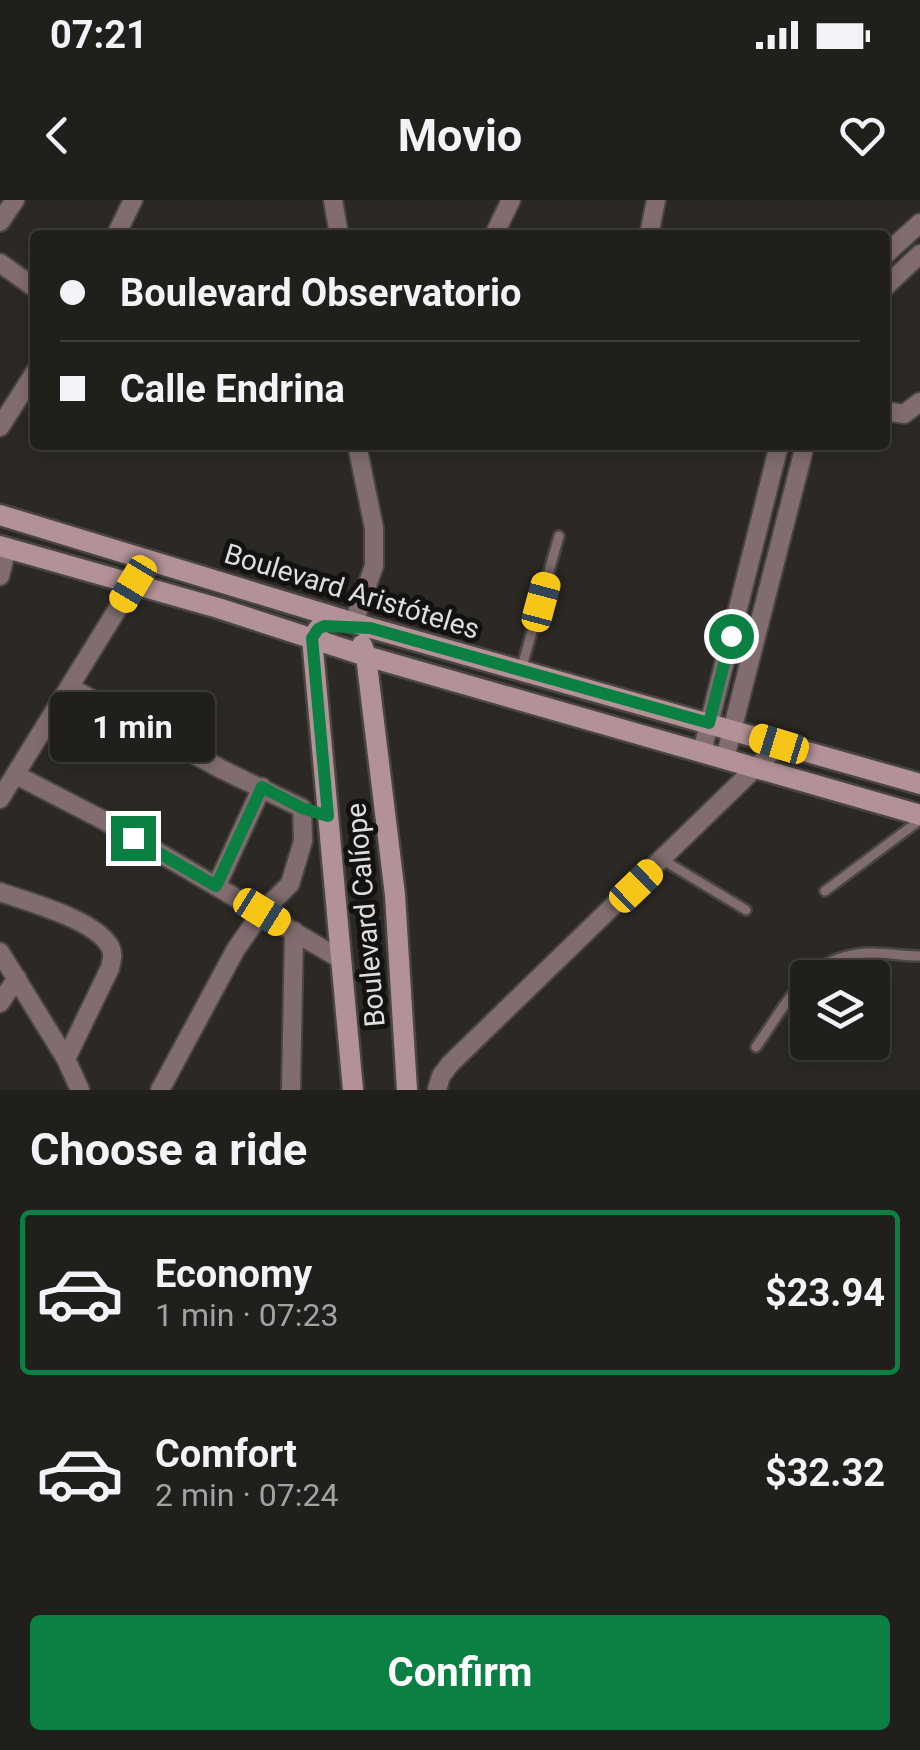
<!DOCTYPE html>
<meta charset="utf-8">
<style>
body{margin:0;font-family:Roboto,sans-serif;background:#292725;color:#f1f3f6;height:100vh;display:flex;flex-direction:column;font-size:38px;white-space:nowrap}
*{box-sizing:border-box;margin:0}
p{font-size:32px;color:#a2a2a3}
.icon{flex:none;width:55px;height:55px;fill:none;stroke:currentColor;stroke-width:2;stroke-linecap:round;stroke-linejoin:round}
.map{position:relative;height:890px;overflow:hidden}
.details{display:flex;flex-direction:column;background:#211f1c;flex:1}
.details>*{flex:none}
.hud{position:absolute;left:30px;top:30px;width:860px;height:220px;border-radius:10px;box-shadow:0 5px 15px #0003,0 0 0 2px #3e3d3b;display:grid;align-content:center;height:220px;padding:0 30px;background:#211f1c}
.controls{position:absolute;left:790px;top:760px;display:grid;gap:20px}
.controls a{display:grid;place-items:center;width:100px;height:100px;border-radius:10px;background:#211f1c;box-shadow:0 5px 15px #0003,0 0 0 2px #3e3d3b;font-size:50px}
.end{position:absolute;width:45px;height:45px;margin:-22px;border:12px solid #0b8043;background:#fff;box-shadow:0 0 0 5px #fff}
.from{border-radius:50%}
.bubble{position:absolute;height:70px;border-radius:10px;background:#211f1c;box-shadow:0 5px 15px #0003,0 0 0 2px #3e3d3b;font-size:32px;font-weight:700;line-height:70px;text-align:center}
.car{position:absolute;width:30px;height:60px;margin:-30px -15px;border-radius:12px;box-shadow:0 0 8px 2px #0007;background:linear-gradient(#f5c518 24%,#345 0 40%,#f5c518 0 76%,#345 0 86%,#f5c518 0)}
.hud b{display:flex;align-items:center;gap:35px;height:95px;font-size:38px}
.hud b+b{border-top:2px solid #3e3d3b}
.hud i{width:25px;height:25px;background:#f1f3f6}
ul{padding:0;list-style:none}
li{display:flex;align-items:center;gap:30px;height:165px;margin:0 20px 15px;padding:0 10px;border:5px solid transparent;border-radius:10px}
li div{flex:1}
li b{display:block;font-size:38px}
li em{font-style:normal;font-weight:700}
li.active{border-color:#0b8043}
li>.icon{width:90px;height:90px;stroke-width:1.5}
h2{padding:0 30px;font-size:45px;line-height:120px}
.action{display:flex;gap:20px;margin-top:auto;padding:20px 30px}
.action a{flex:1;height:115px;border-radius:10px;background:#0b8043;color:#fff;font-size:40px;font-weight:700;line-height:115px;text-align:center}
.status{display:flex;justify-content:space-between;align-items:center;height:70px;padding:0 50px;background:#211f1c;direction:ltr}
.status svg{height:28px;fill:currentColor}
header{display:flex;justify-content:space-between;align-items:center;height:130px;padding:0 30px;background:#211f1c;font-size:45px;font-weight:700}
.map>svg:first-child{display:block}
</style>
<div class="status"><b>07:21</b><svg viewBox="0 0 49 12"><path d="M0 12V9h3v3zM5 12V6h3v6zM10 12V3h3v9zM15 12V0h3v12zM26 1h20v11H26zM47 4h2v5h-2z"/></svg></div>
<header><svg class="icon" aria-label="back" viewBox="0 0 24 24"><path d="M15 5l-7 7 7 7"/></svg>Movio<svg class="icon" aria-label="heart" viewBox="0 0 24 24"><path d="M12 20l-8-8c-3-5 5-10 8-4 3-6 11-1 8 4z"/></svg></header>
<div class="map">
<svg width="920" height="890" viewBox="0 0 920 890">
<rect width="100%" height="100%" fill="#2c2925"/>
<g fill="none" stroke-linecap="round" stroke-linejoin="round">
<g stroke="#494642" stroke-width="14">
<path id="lane" d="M521 470 559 336
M663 660 746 710
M825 691 920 620
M756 847C789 801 808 753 872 753 888 753 904 756 920 756"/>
</g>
<g stroke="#494642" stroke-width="22">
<path id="street" d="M333 0 339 35
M0 22 15 0
M116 35 133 0
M494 35 511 0
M649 35 656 0
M885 55 920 23
M0 63 35 88
M885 87 920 54
M885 211 904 214 920 202
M0 227 35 172
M0 376 7 348
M354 422 374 366V328L357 245
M71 488 223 570 302 608 303 641 290 684 262 712 236 749 160 890
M702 552 779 245
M725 558 805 245
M16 575 105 621 342 760
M0 599 133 384
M217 685 262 587
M0 692C28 702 93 719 109 745 114 752 112 760 110 768L66 859
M0 752 66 859 80 890
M0 803 17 778
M291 890 294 731
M437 890 441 876 450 864 779 545"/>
</g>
<g stroke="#494642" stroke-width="25">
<path id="secondary" d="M0 315 371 428 920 584
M0 346 218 408 366 456 920 615
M319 428 312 438 353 890
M362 445 366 456 395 695 407 890"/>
</g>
<use href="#lane" stroke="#816c6f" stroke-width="9"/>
<use href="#street" stroke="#816c6f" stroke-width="18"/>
<use href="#secondary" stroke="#b39297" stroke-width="20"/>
</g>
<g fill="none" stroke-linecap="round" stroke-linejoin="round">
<path stroke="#0b8043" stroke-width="12" d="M133 638 216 686 262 587 302 608 328 616 312 438 318 429 324 426 370 428 709 523 731 436"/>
</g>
<g text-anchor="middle" stroke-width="10" stroke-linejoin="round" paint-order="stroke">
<g font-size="28" fill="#e0dedc" stroke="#131210">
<text transform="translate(352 391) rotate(17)" y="10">Boulevard Aristóteles</text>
<text transform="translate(365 715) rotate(-95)" y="10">Boulevard Calíope</text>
</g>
</g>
</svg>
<div class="controls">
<a><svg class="icon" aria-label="layers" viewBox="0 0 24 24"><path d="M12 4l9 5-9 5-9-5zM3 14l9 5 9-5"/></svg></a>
</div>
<i class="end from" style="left:731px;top:436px"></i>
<i class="end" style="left:133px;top:638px"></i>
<div class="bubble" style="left:50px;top:492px;width:165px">1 min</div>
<i class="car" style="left:133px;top:384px;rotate:211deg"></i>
<i class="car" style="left:541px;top:402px;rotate:15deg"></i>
<i class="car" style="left:779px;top:544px;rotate:287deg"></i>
<i class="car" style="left:636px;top:686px;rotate:46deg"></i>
<i class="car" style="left:262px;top:712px;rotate:122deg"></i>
<div class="hud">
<b><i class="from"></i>Boulevard Observatorio</b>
<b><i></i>Calle Endrina</b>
</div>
</div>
<section class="details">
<h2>Choose a ride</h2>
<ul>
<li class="active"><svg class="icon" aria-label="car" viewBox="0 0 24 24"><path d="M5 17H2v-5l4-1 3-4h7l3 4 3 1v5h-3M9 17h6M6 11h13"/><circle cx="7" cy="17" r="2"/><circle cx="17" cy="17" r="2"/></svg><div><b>Economy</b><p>1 min · 07:23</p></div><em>$23.94</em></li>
<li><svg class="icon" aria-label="car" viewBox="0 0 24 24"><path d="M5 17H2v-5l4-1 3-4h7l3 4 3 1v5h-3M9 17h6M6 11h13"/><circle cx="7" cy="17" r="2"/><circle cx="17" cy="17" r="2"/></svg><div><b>Comfort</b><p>2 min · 07:24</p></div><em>$32.32</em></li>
</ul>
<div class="action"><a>Confirm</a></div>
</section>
